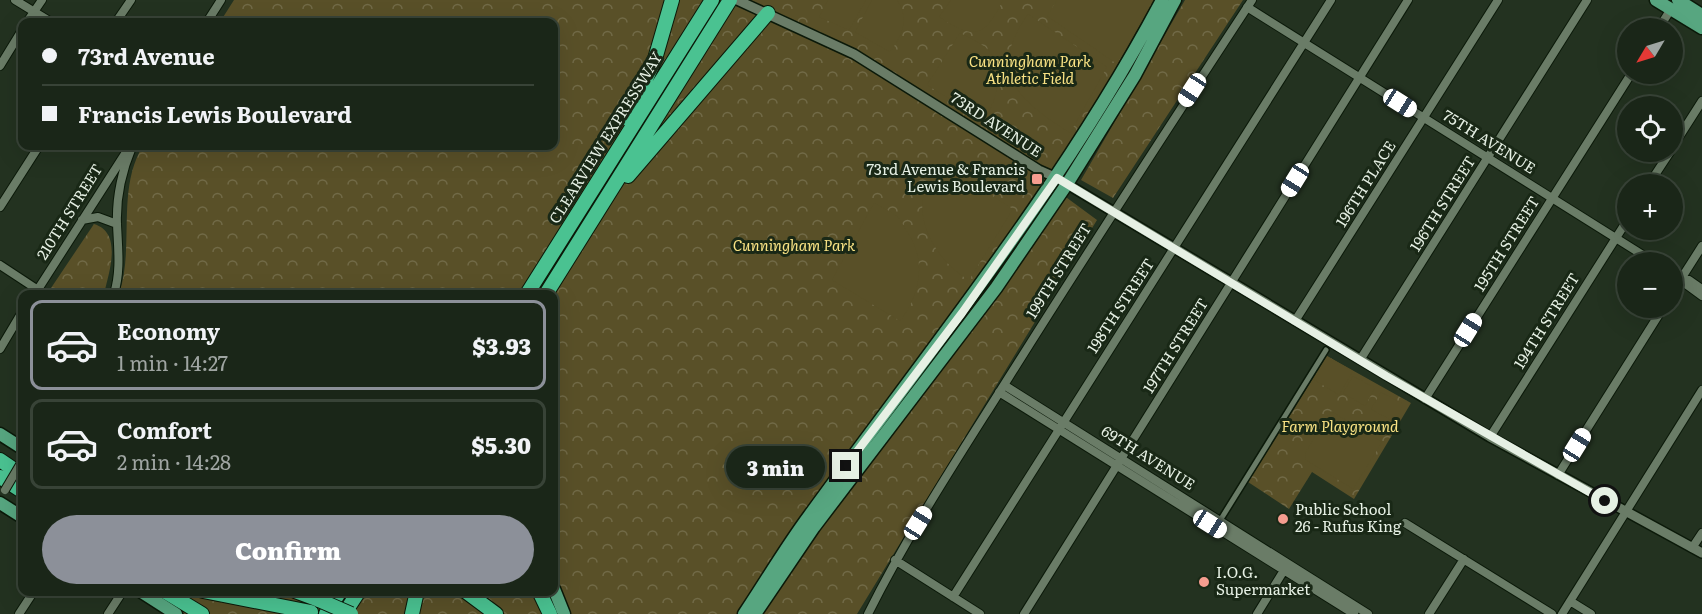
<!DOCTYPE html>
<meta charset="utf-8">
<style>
body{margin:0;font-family:Literata,serif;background:#232e21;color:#f1f3f6;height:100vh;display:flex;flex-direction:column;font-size:22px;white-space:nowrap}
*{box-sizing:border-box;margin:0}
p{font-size:20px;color:#9fa5a2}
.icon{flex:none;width:33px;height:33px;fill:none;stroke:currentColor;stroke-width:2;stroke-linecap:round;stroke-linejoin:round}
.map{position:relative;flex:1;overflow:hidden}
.drawer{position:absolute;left:18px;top:290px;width:540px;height:306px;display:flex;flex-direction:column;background:#1a2618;border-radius:12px;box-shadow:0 6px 24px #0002,0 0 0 2px #384337}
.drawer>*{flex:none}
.hud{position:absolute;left:18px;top:18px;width:540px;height:132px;border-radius:12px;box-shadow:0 6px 24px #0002,0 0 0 2px #384337;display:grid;align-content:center;height:132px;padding:0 24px;background:#1a2618}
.needle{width:39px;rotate:232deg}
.controls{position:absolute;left:1617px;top:18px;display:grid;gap:12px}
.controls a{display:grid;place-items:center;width:66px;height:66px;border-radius:50%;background:#1a2618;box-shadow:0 6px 24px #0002,0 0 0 2px #384337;font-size:30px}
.end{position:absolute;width:27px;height:27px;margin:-14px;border:8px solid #e6f0e4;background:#111;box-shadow:0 0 0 3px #111}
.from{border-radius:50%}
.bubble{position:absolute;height:42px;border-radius:21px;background:#1a2618;box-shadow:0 6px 24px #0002,0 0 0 2px #384337;font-size:20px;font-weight:800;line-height:42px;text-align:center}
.car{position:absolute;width:18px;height:36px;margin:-18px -9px;border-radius:8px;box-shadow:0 0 4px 2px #0007;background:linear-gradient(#fff 24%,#345 0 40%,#fff 0 76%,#345 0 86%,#fff 0)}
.hud b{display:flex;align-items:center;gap:21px;height:57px;font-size:22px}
.hud b+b{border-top:2px solid #384337}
.hud i{width:15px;height:15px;background:#f1f3f6}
ul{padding:10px 0 0;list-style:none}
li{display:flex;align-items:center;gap:18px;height:90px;margin:0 12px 9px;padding:0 12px;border:3px solid #384337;border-radius:12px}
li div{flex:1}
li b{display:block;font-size:22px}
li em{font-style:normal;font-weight:800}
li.on{border-color:#8c9099}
li>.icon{width:54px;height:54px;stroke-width:1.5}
.cta{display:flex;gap:12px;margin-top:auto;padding:12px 24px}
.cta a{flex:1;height:69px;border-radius:36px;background:#8c9099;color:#fff;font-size:24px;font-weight:800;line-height:69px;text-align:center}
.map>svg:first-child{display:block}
</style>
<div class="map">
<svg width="1702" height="614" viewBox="0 0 1702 614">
<defs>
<pattern id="park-crowns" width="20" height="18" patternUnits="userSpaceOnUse" patternTransform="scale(1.5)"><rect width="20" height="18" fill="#595028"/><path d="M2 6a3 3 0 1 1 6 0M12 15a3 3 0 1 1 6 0" fill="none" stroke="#716a47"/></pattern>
</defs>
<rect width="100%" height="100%" fill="#233220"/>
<path fill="url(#park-crowns)" d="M234 0H1154L1089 115 1044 181 1097 220 857 614H185L151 591H554V294H119C135 247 116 189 143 146H554V22H220Z
M1185 0H1243L1113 198 1081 180Z
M94 224C123 233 109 272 104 294H47Z
M1327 356 1411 403 1354 499 1312 472 1289 509 1248 482Z"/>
<path fill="#595028" d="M828 0H866L849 30 819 17Z
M872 0H897C910 18 902 36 890 52L855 32Z
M951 0H1003C984 38 975 40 939 17Z
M1057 0H1153L1117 64 1047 16Z
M1028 14 1107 67 1070 133C1018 100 986 74 1028 14Z
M960 33C968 37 977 41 985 47 1007 64 997 101 984 120L927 85Z
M941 164 1013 209 969 280C938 263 911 219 927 184 930 177 936 170 941 164Z
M874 203C881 207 889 210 895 215 900 218 903 225 906 230 927 259 921 294 900 321L832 280Z
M1327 356 1353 371 1339 395 1313 379Z
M1353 376 1375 388 1365 406 1343 393Z
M1381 392 1403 404 1394 422 1371 409Z
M1331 411 1382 442 1353 489 1306 460 1305 453Z"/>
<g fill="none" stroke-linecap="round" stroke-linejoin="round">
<g stroke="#0b1909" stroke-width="8">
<path id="pedestrian" d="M1221 519 1326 350"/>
</g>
<g stroke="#0b1909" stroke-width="10">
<path id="minor" d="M15 0 51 22
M1247 7 1654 262
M27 22 42 0
M116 22 131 0
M207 22 221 0
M1659 28 1671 9
M0 66 22 30
M1672 148 1702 101
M1649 184 1670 152
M0 207 39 146
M82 220 98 217 117 224
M0 265 38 290
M1672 274 1702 296
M1681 279 1689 280 1702 289
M1672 293 1702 246
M35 294 130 146
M114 294C121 270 118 249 117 224 116 198 122 171 132 147
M1295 321 1498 0
M0 349 22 312
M1360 360 1587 0
M1004 385 1368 614
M999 392 1354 614
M1425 399 1631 74
M1490 437 1628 219
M1558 475 1663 308
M1405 523 1552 614
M1692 548 1702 533
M895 560 980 614
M953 597 1331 0
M1570 601 1591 614
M19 614 34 591
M108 614 123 591
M868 614C909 532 960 455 1009 377 1089 250 1170 125 1252 0
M1024 614 1408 0
M1257 614 1286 567
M1429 614 1464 559
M1562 614 1702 390"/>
</g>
<g stroke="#0b1909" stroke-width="12">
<path id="tertiary" d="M737 0 854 54 1039 170 1057 178 1490 437 1702 553"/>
</g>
<g stroke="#0b1909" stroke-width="15">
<path id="primary" d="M1656 0 1702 28
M1678 0 1702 15
M0 434 22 448
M0 503 22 517
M554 589 564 614
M140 591 176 614
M744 614C766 581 786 547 809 516 932 347 1064 185 1162 0
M755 614 814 527 996 288 1067 184 1135 75 1175 0"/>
</g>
<g stroke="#0b1909" stroke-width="16">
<path id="motorway" d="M628 119 655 59 672 0
M628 176 768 13
M527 294 712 0
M546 294 730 0
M0 460 22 475
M0 477 22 491
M164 591 202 614
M203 591 311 612
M295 591 319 600
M465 591 496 614
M539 591 550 614
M326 614 340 591
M344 614 359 591
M412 614 417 591"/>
</g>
<use href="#pedestrian" stroke="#6a7c67" stroke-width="5"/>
<use href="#minor" stroke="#6a7c67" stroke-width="8"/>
<use href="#tertiary" stroke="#6a7c67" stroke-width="9"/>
<use href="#primary" stroke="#57a680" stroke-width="12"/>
<use href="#motorway" stroke="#4ac291" stroke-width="14"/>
<g stroke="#0b1909" stroke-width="10" stroke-linecap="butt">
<path id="minor-bridge" d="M5 490 21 463"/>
</g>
<g stroke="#0b1909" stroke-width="16" stroke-linecap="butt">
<path id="motorway-bridge" d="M319 600 351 614"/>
</g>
<use href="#minor-bridge" stroke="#6a7c67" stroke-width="8"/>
<use href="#motorway-bridge" stroke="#4ac291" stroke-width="14"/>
</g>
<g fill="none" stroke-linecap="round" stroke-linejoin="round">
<path stroke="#e6f0e4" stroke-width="8" d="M846 466 962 313 1057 178 1386 376 1605 501"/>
</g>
<g fill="#f59d8f" stroke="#192816" stroke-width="2">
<rect x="1031" y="173" width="12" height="12" rx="3"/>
<circle cx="1283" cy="519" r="6"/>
<circle cx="1204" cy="582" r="6"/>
</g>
<g text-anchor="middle" stroke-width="6" stroke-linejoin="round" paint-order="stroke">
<g font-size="15" font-style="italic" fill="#f9e284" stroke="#192816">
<text x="1030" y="67">Cunningham Park<tspan x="1030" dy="17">Athletic Field</tspan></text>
<text x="794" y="251">Cunningham Park</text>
<text x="1340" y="432">Farm Playground</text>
</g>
<g font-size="15" fill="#e6f0e4" stroke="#192816">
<text transform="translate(996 125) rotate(33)" y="5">73RD AVENUE</text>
<text transform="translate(606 138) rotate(-58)" y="5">CLEARVIEW EXPRESSWAY</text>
<text transform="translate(1489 142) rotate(32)" y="5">75TH AVENUE</text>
<text transform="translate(1366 184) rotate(-58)" y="5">196TH PLACE</text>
<text transform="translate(1443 204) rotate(-58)" y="5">196TH STREET</text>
<text transform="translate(70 212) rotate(-58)" y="5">210TH STREET</text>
<text transform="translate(1507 244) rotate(-58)" y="5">195TH STREET</text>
<text transform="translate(1059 271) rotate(-58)" y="5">199TH STREET</text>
<text transform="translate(1121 306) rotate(-57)" y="5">198TH STREET</text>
<text transform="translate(1547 321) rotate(-58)" y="5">194TH STREET</text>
<text transform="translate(1176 346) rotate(-58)" y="5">197TH STREET</text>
<text transform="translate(1148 458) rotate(32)" y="5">69TH AVENUE</text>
</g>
<g font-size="15" fill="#e6f0e4" stroke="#192816" text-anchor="start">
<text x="1025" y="175" text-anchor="end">73rd Avenue &amp; Francis<tspan x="1025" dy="17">Lewis Boulevard</tspan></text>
<text x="1295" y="515">Public School<tspan x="1295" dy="17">26 - Rufus King</tspan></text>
<text x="1216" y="578">I.O.G.<tspan x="1216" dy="17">Supermarket</tspan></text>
</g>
</g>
</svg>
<div class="controls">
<a><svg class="needle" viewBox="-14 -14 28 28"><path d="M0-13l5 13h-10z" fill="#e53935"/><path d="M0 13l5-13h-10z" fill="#9fa5a2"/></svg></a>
<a><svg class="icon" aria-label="locate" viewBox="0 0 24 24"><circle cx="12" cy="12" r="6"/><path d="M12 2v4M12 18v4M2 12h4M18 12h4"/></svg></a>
<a>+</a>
<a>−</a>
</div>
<i class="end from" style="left:1605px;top:501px"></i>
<i class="end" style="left:846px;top:466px"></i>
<div class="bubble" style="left:726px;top:446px;width:99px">3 min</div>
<i class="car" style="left:1192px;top:90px;rotate:213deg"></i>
<i class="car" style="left:1400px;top:103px;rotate:122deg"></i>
<i class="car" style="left:1295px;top:180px;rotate:212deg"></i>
<i class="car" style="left:1468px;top:330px;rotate:32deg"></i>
<i class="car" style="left:1577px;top:445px;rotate:32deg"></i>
<i class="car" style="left:918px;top:523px;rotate:32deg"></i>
<i class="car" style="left:1210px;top:524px;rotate:122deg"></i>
<div class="hud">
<b><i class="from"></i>73rd Avenue</b>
<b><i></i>Francis Lewis Boulevard</b>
</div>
<section class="drawer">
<ul>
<li class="on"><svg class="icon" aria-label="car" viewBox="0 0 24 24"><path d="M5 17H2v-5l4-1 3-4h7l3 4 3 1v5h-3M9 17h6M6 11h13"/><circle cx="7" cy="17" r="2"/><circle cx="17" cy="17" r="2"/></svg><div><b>Economy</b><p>1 min · 14:27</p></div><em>$3.93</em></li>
<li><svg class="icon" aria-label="car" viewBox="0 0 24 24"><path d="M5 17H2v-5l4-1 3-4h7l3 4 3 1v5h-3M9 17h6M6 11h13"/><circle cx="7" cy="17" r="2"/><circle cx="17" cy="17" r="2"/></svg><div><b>Comfort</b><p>2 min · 14:28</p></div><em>$5.30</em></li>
</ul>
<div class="cta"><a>Confirm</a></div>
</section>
</div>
